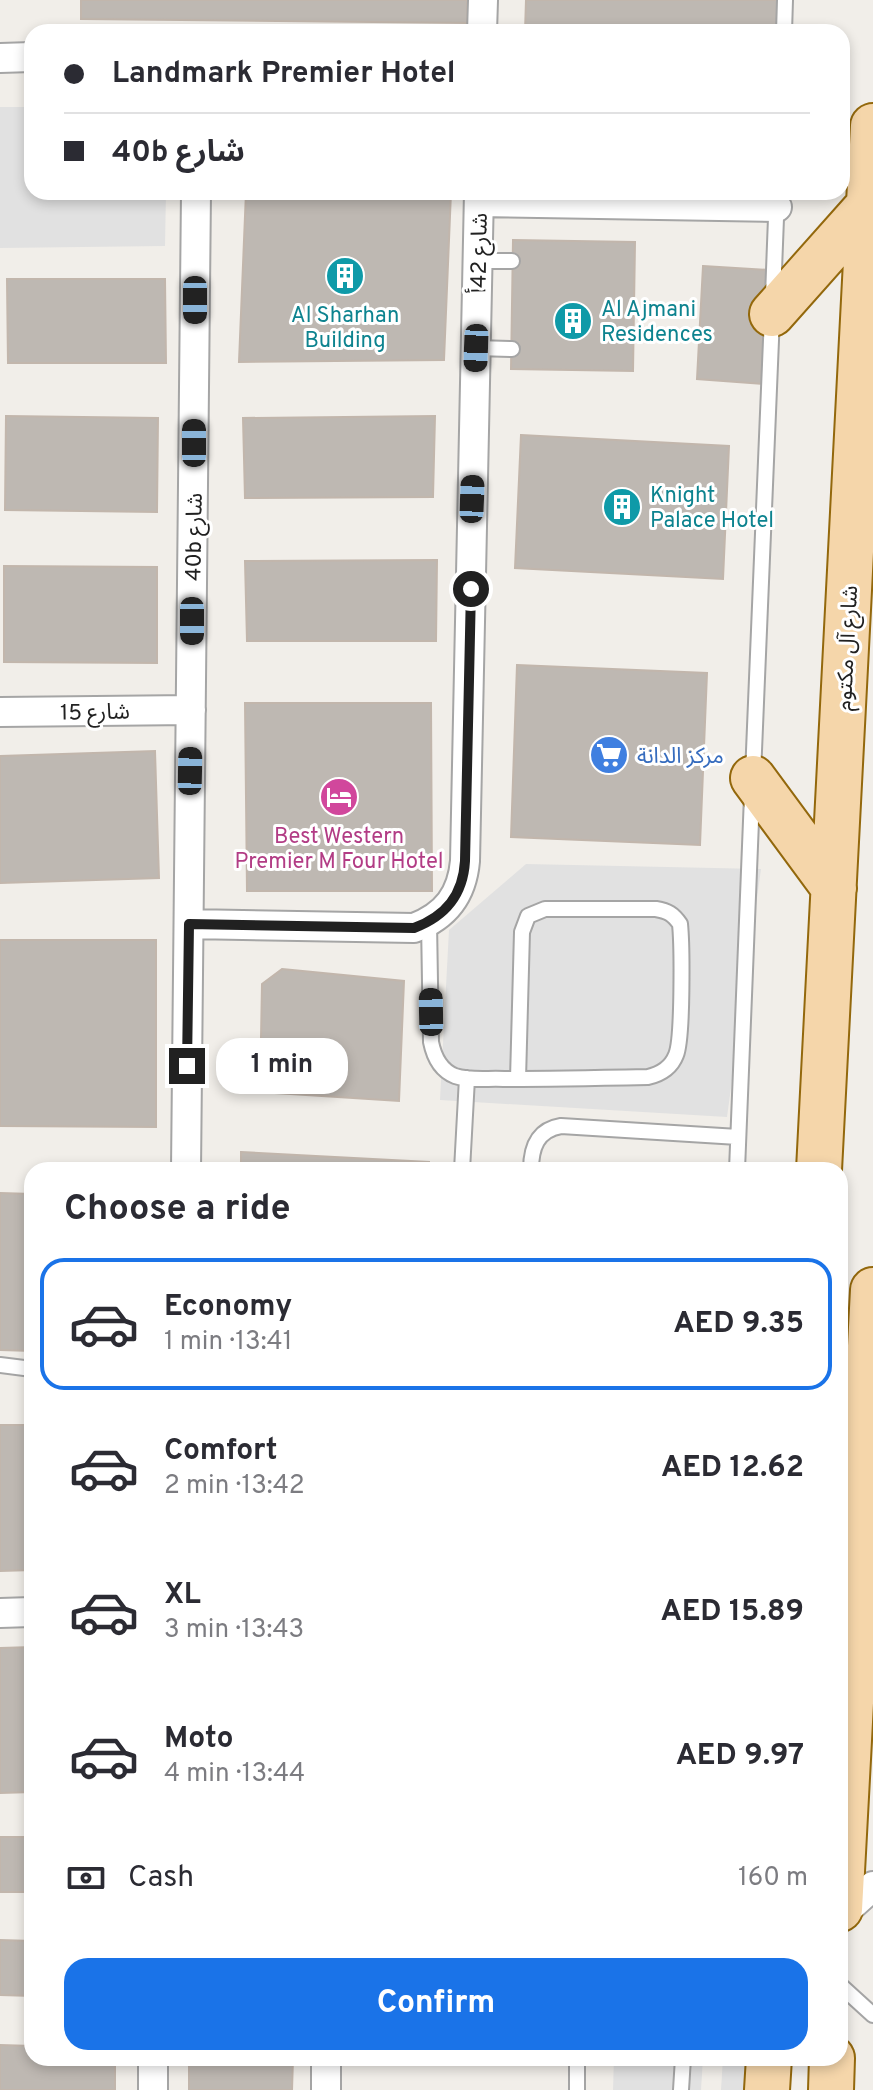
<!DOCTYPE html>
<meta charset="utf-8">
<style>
body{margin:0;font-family:Overpass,"Noto Sans Arabic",sans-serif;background:#f7f7f7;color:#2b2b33;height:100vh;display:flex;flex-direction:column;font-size:30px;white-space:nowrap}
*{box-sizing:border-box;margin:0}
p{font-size:26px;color:#7c7c81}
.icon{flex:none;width:44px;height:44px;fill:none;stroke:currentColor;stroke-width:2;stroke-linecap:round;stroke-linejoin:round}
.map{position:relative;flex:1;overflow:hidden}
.side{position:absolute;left:24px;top:1162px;width:824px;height:904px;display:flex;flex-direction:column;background:#fff;border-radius:24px;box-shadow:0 4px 12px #0003}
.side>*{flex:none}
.top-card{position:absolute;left:24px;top:24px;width:826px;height:176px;border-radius:24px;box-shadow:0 4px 12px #0003;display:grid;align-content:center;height:176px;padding:0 40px;background:#fff}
.end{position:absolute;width:36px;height:36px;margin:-18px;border:10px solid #212121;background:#fff;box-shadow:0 0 0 4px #fff}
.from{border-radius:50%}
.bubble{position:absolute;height:56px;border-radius:24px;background:#fff;box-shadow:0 4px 12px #0003;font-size:26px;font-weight:700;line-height:56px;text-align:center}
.car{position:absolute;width:24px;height:48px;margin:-24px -12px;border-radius:10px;box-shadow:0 0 6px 2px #0007;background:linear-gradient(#222 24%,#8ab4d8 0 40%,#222 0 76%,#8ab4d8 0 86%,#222 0)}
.top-card b{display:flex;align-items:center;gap:28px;height:76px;font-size:30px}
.top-card b+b{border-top:2px solid #e1e1e2}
.top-card i{width:20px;height:20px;background:#2b2b33}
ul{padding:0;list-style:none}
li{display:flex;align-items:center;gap:24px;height:132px;margin:0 16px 12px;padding:0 24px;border:4px solid transparent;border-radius:24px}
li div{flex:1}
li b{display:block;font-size:30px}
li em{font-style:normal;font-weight:700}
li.selected{border-color:#1a73e8}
li>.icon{width:72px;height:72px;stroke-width:1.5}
h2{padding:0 40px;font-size:36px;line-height:96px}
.pay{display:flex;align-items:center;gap:20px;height:88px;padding:0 40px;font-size:30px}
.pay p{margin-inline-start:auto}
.primary-button{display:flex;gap:16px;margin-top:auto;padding:16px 40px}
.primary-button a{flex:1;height:92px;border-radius:24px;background:#1a73e8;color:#fff;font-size:32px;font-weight:700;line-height:92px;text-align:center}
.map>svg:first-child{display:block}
</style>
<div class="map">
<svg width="873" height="2090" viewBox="0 0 873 2090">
<rect width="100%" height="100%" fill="#f1eee9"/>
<path fill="#e1e1e1" d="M0 107H32V192H166L165 246 0 248Z
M526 864 761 869 727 1117 440 1100 449 930Z
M614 2058H703L701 2090H613Z
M723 2058H748L746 2090H721Z"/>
<path fill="#beb8b2" stroke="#c2b6ac" stroke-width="2" d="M81 0H467V23L81 19Z
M526 0H779L778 32H525Z
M246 192H451L444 360 239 362Z
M513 240 635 242 633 371 511 369Z
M703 266 769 270 763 384 697 379Z
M7 279H165L166 363H8Z
M6 416 158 418 157 512 5 510Z
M435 416 433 497 245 498 243 418Z
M521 435 729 446 723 579 515 568Z
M437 560 436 641H247L245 561Z
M4 566 157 567V663L4 662Z
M517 665 707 673 700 845 511 837Z
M245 703H431L432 891H247Z
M155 751 159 878 0 883V756Z
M0 940H156V1127L0 1126Z
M282 969 404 981 399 1101 260 1092 262 984Z
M241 1152 429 1162V1170H241Z
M0 1193 32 1194V1351L0 1350Z
M0 1425H32V1570L0 1571Z
M32 1647V1792L0 1793V1648Z
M0 1837H32V1892H0Z
M0 1940 32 1941V1996L0 1995Z
M0 2045 32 2046V2058H115V2090H0Z
M189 2058H293L292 2090H189Z"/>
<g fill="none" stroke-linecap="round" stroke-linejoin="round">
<g stroke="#a5a5a5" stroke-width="18">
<path id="lane" d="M784 32 785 0
M478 261H512
M773 296 777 192
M476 348 512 349
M753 775 772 316
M429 922 431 1042C434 1057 440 1070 455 1076 470 1081 489 1078 504 1079 552 1079 600 1078 648 1077 661 1074 671 1068 676 1055 683 1039 682 944 680 924 673 914 668 911 656 909H545L528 916 522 932 518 1079
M462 1170 467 1078
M531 1170C531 1148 537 1130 561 1126L738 1137
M737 1170 752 796
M0 1365 32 1369
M840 1985 873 2015
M577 2090V2058
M681 2090 683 2058"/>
</g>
<g stroke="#a5a5a5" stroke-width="32">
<path id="street" d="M482 32 483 0
M0 58 32 57
M479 202 777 207
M0 712 191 710
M189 924 414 928C446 916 462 895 465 861L479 192
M186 1170 196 192
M0 1613 32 1612
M840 1916 873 1886
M153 2058V2090
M326 2090V2058"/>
</g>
<g stroke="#93680c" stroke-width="48">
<path id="primary" d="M772 314 868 206
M753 778 834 888
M819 1170 873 126
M840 1909 873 1290
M767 2090 769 2058
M831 2090 832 2058"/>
</g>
<use href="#lane" stroke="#fff" stroke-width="14"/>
<use href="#street" stroke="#fff" stroke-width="28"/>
<use href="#primary" stroke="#f5d6aa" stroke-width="44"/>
</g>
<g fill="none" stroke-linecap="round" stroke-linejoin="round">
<path stroke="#212121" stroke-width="10" d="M187 1066 189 924 414 928C446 916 463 895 465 861L471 589"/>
</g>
<defs>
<g id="building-disc" transform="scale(2)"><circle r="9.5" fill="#0f9aa8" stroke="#fff"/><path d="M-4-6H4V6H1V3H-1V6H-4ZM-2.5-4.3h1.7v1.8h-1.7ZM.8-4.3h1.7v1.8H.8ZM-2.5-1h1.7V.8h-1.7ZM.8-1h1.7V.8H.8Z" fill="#fff"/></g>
<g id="supermarket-disc" transform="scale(2)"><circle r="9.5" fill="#3f7fe0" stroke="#fff"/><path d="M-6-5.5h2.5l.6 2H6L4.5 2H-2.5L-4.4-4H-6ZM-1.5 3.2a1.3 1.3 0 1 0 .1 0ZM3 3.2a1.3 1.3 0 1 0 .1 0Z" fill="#fff"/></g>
<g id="hotel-disc" transform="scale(2)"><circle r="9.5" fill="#d1479c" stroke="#fff"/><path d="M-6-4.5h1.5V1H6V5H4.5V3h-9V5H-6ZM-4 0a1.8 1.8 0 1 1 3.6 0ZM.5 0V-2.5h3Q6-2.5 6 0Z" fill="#fff"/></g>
</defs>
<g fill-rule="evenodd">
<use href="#building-disc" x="345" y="276"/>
<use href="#building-disc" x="573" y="321"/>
<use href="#building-disc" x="622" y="507"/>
<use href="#supermarket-disc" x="609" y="755"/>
<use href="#hotel-disc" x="339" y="797"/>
</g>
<g text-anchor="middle" stroke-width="6" stroke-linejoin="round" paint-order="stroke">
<g font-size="22" fill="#212121" stroke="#fff">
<text transform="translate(478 253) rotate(-89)" y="8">شارع 42أ</text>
<text transform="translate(193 537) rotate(-89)" y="8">40b شارع</text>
<text transform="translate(846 648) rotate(-87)" y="8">شارع آل مكتوم</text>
<text transform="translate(95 711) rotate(-1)" y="8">شارع 15</text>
</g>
<g font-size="22" fill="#0d838f" stroke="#fff" text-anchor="start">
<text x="601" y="316">Al Ajmani<tspan x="601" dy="25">Residences</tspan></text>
<text x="345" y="322" text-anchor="middle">Al Sharhan<tspan x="345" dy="25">Building</tspan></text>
<text x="650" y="502">Knight<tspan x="650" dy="25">Palace Hotel</tspan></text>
</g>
<g font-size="22" fill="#366cbe" stroke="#fff" text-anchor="start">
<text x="637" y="763">مركز الدانة</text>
</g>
<g font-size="22" fill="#b23c85" stroke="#fff">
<text x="339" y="843">Best Western<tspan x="339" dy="25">Premier M Four Hotel</tspan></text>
</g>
</g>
</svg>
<i class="end from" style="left:471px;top:589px"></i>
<i class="end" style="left:187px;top:1066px"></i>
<div class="bubble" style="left:216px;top:1038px;width:132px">1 min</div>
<i class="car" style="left:195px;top:300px;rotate:180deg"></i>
<i class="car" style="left:476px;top:348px;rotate:182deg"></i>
<i class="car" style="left:194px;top:443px;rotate:0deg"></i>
<i class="car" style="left:472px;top:499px;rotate:2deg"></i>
<i class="car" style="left:192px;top:621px;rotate:180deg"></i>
<i class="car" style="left:190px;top:771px;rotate:1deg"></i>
<i class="car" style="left:431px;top:1012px;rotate:359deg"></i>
<div class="top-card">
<b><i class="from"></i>Landmark Premier Hotel</b>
<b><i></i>40b شارع</b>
</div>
<section class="side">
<h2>Choose a ride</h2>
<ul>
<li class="selected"><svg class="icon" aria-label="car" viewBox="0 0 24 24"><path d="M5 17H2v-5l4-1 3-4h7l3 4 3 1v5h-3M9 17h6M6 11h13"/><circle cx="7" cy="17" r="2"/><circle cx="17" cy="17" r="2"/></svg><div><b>Economy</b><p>1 min · 13:41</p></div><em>AED 9.35</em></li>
<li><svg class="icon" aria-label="car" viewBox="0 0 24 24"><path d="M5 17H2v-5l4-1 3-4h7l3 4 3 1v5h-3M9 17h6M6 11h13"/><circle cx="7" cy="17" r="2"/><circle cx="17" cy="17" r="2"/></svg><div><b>Comfort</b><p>2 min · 13:42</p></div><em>AED 12.62</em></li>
<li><svg class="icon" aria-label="car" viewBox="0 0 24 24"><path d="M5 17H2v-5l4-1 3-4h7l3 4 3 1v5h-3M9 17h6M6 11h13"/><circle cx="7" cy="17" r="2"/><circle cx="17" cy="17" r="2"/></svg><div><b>XL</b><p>3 min · 13:43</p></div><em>AED 15.89</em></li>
<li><svg class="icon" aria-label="car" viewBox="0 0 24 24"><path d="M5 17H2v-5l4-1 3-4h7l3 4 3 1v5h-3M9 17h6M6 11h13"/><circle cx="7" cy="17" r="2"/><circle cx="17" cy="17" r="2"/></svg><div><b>Moto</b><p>4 min · 13:44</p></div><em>AED 9.97</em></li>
</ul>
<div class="pay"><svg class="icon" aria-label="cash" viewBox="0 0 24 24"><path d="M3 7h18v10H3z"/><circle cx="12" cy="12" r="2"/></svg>Cash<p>160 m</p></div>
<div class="primary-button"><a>Confirm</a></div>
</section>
</div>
